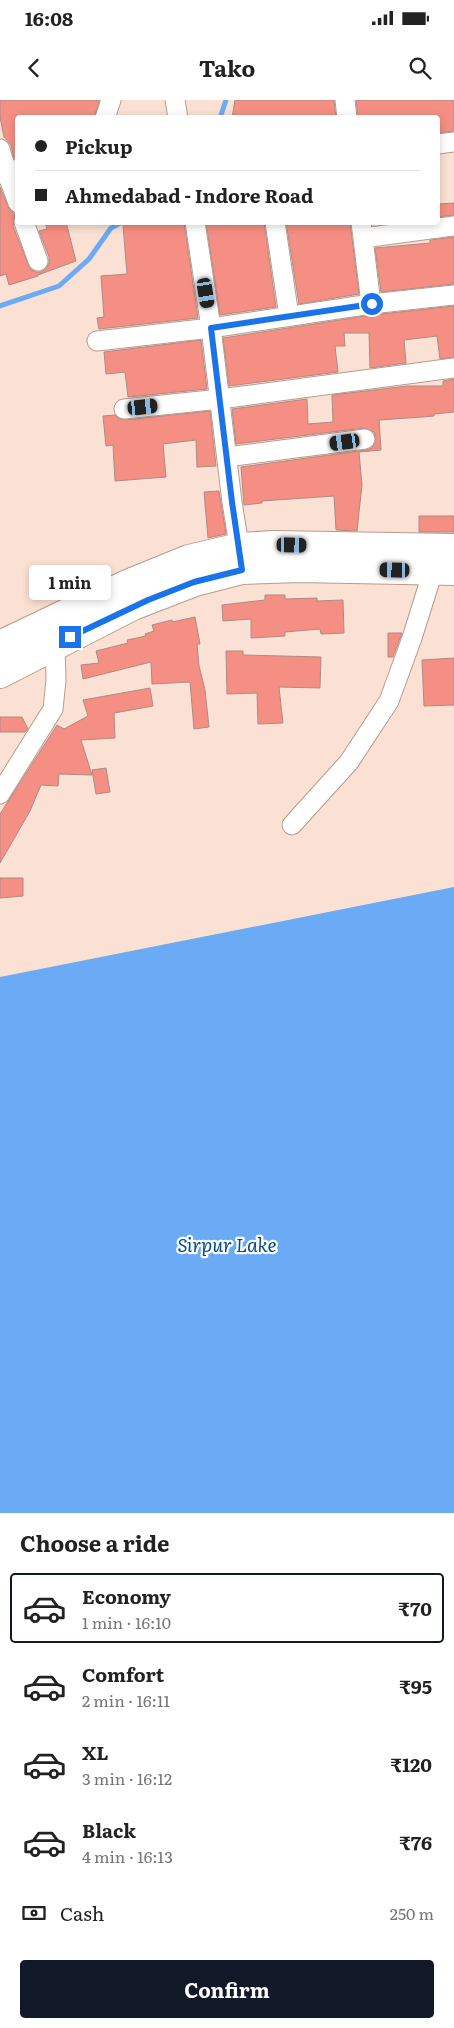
<!DOCTYPE html>
<meta charset="utf-8">
<style>
body{margin:0;font-family:Literata,serif;background:#f6f6f6;color:#222;height:100vh;display:flex;flex-direction:column;font-size:19px;white-space:nowrap}
*{box-sizing:border-box;margin:0}
p{font-size:16px;color:#767676}
.icon{flex:none;width:28px;height:28px;fill:none;stroke:currentColor;stroke-width:2;stroke-linecap:round;stroke-linejoin:round}
.map{position:relative;height:1413px;overflow:hidden}
.panel{display:flex;flex-direction:column;background:#fff;flex:1}
.panel>*{flex:none}
.guide{position:absolute;left:15px;top:15px;width:425px;height:110px;border-radius:5px;box-shadow:0 2px 8px #0003;display:grid;align-content:center;height:110px;padding:0 20px;background:#fff}
.end{position:absolute;width:22px;height:22px;margin:-11px;border:6px solid #1a73e8;background:#fff;box-shadow:0 0 0 2px #fff}
.from{border-radius:50%}
.bubble{position:absolute;height:35px;border-radius:5px;background:#fff;box-shadow:0 2px 8px #0003;font-size:16px;font-weight:700;line-height:35px;text-align:center}
.car{position:absolute;width:15px;height:30px;margin:-15px -8px;border-radius:6px;box-shadow:0 0 4px 1px #0007;background:linear-gradient(#222 24%,#8ab4d8 0 40%,#222 0 76%,#8ab4d8 0 86%,#222 0)}
.guide b{display:flex;align-items:center;gap:18px;height:48px;font-size:19px}
.guide b+b{border-top:1px solid #e0e0e0}
.guide i{width:12px;height:12px;background:#222}
ul{padding:0;list-style:none}
li{display:flex;align-items:center;gap:15px;height:70px;margin:0 10px 8px;padding:0 10px;border:2px solid transparent;border-radius:5px}
li div{flex:1}
li b{display:block;font-size:19px}
li em{font-style:normal;font-weight:700}
li.current{border-color:#111827}
li>.icon{width:45px;height:45px;stroke-width:1.5}
h2{padding:0 20px;font-size:22px;line-height:60px}
.pay{display:flex;align-items:center;gap:12px;height:55px;padding:0 20px;font-size:19px}
.pay p{margin-inline-start:auto}
.action{display:flex;gap:10px;margin-top:auto;padding:10px 20px}
.action a{flex:1;height:58px;border-radius:5px;background:#111827;color:#fff;font-size:20px;font-weight:700;line-height:58px;text-align:center}
.status{display:flex;justify-content:space-between;align-items:center;height:35px;padding:0 25px;background:#fff;direction:ltr}
.status svg{height:14px;fill:currentColor}
header{display:flex;justify-content:space-between;align-items:center;height:65px;padding:0 20px;background:#fff;font-size:22px;font-weight:700}
.map>svg:first-child{display:block}
</style>
<div class="status"><b>16:08</b><svg viewBox="0 0 49 12"><path d="M0 12V9h3v3zM5 12V6h3v6zM10 12V3h3v9zM15 12V0h3v12zM26 1h20v11H26zM47 4h2v5h-2z"/></svg></div>
<header><svg class="icon" aria-label="back" viewBox="0 0 24 24"><path d="M15 5l-7 7 7 7"/></svg>Tako<svg class="icon" aria-label="search" viewBox="0 0 24 24"><circle cx="10" cy="10" r="6"/><path d="M15 15l6 6"/></svg></header>
<div class="map">
<svg width="454" height="1413" viewBox="0 0 454 1413">
<rect width="100%" height="100%" fill="#fbe1d3"/>
<path fill="#6baaf4" d="M454 787V1413H0V877Z"/>
<g fill="none" stroke-linecap="round" stroke-linejoin="round">
<path stroke="#6baaf4" stroke-width="5" d="M220 18 226 0
M0 206 59 186 89 159 111 128 122 122"/>
</g>
<path fill="#f58e83" stroke="#ad8b86" d="M0 0H99V1L94 18H18V58H14L11 45 4 37 0 17Z
M235 0H334L336 18H232Z
M356 0H454V31L438 33V18H358Z
M0 87 8 107 15 115 13 126 30 169 36 172H41L46 169 49 163V157L39 131 47 129 45 122H66L76 161 38 175V176L9 185 6 174 0 176Z
M454 103V115L438 117V104Z
M155 122H184L198 218 99 229 97 218 104 217 101 176 127 174 123 125Z
M206 122H264L276 207 220 215Z
M286 122H350L359 194 299 204Z
M454 137V184L381 192 375 148 430 143V140Z
M454 206V257L440 259 437 236 404 240 406 263 370 268 369 233H344L345 246H335L338 272 229 286 223 238 372 215Z
M201 240 207 289 128 297 125 272 106 274 104 252Z
M454 279V312L434 314V316L422 317 379 320 381 350 359 352 362 385 357 431 336 430 334 396 262 401V403L244 405 241 367 366 350 372 348 376 338 374 332 364 328 236 344 232 309 307 299 308 324 333 322 332 295 407 286H443V281Z
M210 311 216 366 197 367 196 340 163 344 166 377 115 381 113 345 106 346 103 316 115 315 119 319 125 320Z
M219 391 226 434 208 438 204 392Z
M419 416H454V432H419Z
M265 495H285V499L317 498V501L343 500 344 533 321 534 320 529 285 532V536L251 538V519L223 521 222 505 265 500Z
M195 517 200 544H197L199 566 205 590 209 627 194 629 190 582 152 584 151 562 83 579 81 565 99 563 96 551 128 543 127 540 146 536 145 534 154 531 152 525 172 520V522Z
M388 533H402L393 557H388Z
M226 551H243V555L321 557 320 588 279 587 283 623 258 624 257 593 227 594Z
M454 558V605L424 606 422 560Z
M150 588 153 606 114 613 115 638 81 640 92 675 59 674 58 686 41 685 30 711 0 763V714L57 625 64 629 88 616 83 600Z
M0 617H22L28 629 25 632H0Z
M106 668 110 692 96 694 92 670Z
M0 778H23V796L0 798Z"/>
<g fill="none" stroke-linecap="round" stroke-linejoin="round">
<g stroke="#b99b8b" stroke-width="21">
<path id="street" d="M175 0 178 18
M345 0 347 18
M105 18 111 0
M438 44 454 42
M0 49 7 73 0 74
M18 69 7 73 18 103
M24 122 38 161
M195 122 211 228 232 402 241 458
M275 122 289 216
M361 122 371 204
M363 138 454 126
M97 241 211 228 371 204 454 195
M124 309 220 299 454 268
M227 357 365 339
M0 694 53 609 56 580 55 545
M292 725 349 662 389 601 412 538 433 471"/>
</g>
<g stroke="#b99b8b" stroke-width="30">
<path id="highway" d="M0 545 125 485 189 459 240 447 273 445 454 448
M0 574 133 506 195 482 242 470 300 468 454 471"/>
</g>
<use href="#street" stroke="#fff" stroke-width="19"/>
<use href="#highway" stroke="#fff" stroke-width="28"/>
</g>
<g fill="none" stroke-linecap="round" stroke-linejoin="round">
<path stroke="#1a73e8" stroke-width="6" d="M70 537 148 500 194 482 242 470 232 402 211 228 372 204"/>
</g>
<g text-anchor="middle" stroke-width="4.5" stroke-linejoin="round" paint-order="stroke">
<g font-size="19" font-style="italic" fill="#034a8c" stroke="#fff">
<text x="227" y="1152">Sirpur Lake</text>
</g>
</g>
</svg>
<i class="end from" style="left:372px;top:204px"></i>
<i class="end" style="left:70px;top:537px"></i>
<div class="bubble" style="left:29px;top:465px;width:82px">1 min</div>
<i class="car" style="left:206px;top:193px;rotate:171deg"></i>
<i class="car" style="left:143px;top:307px;rotate:84deg"></i>
<i class="car" style="left:345px;top:342px;rotate:262deg"></i>
<i class="car" style="left:292px;top:445px;rotate:91deg"></i>
<i class="car" style="left:395px;top:470px;rotate:271deg"></i>
<div class="guide">
<b><i class="from"></i>Pickup</b>
<b><i></i>Ahmedabad - Indore Road</b>
</div>
</div>
<section class="panel">
<h2>Choose a ride</h2>
<ul>
<li class="current"><svg class="icon" aria-label="car" viewBox="0 0 24 24"><path d="M5 17H2v-5l4-1 3-4h7l3 4 3 1v5h-3M9 17h6M6 11h13"/><circle cx="7" cy="17" r="2"/><circle cx="17" cy="17" r="2"/></svg><div><b>Economy</b><p>1 min · 16:10</p></div><em>₹70</em></li>
<li><svg class="icon" aria-label="car" viewBox="0 0 24 24"><path d="M5 17H2v-5l4-1 3-4h7l3 4 3 1v5h-3M9 17h6M6 11h13"/><circle cx="7" cy="17" r="2"/><circle cx="17" cy="17" r="2"/></svg><div><b>Comfort</b><p>2 min · 16:11</p></div><em>₹95</em></li>
<li><svg class="icon" aria-label="car" viewBox="0 0 24 24"><path d="M5 17H2v-5l4-1 3-4h7l3 4 3 1v5h-3M9 17h6M6 11h13"/><circle cx="7" cy="17" r="2"/><circle cx="17" cy="17" r="2"/></svg><div><b>XL</b><p>3 min · 16:12</p></div><em>₹120</em></li>
<li><svg class="icon" aria-label="car" viewBox="0 0 24 24"><path d="M5 17H2v-5l4-1 3-4h7l3 4 3 1v5h-3M9 17h6M6 11h13"/><circle cx="7" cy="17" r="2"/><circle cx="17" cy="17" r="2"/></svg><div><b>Black</b><p>4 min · 16:13</p></div><em>₹76</em></li>
</ul>
<div class="pay"><svg class="icon" aria-label="cash" viewBox="0 0 24 24"><path d="M3 7h18v10H3z"/><circle cx="12" cy="12" r="2"/></svg>Cash<p>250 m</p></div>
<div class="action"><a>Confirm</a></div>
</section>
